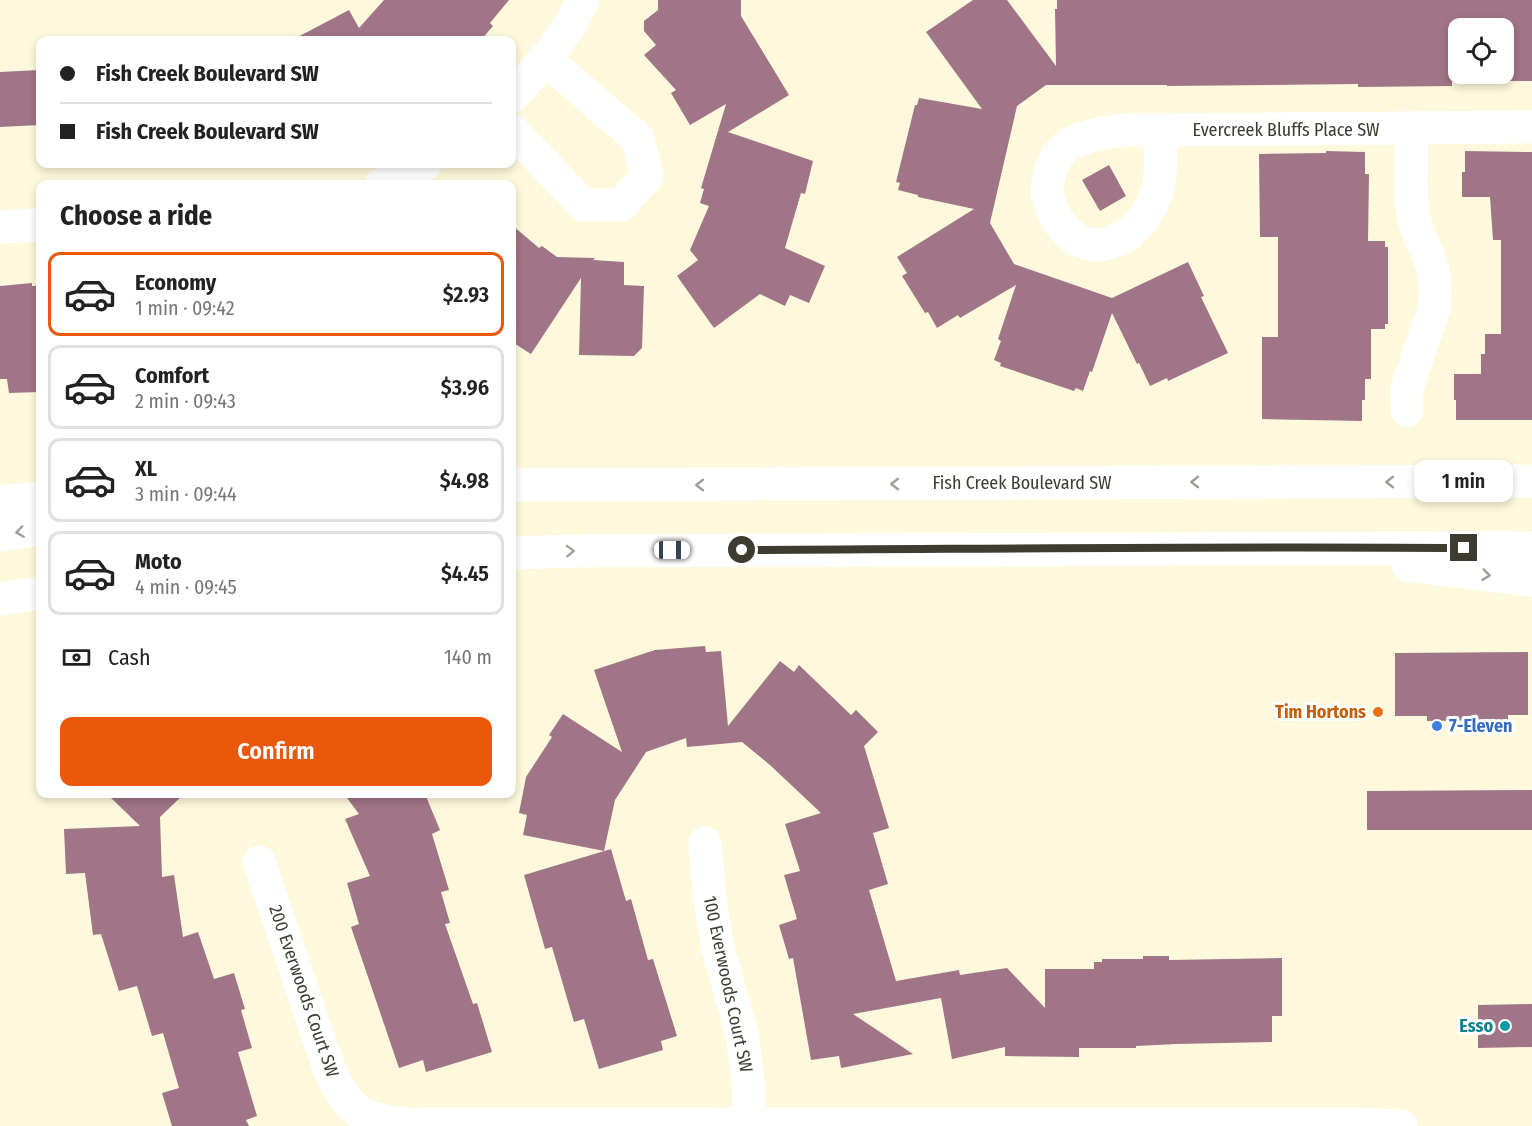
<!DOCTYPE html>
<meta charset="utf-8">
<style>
body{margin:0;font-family:"Fira Sans Condensed",sans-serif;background:#f6f6f6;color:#222;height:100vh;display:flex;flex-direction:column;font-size:22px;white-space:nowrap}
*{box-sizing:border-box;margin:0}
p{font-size:20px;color:#767676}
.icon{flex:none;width:33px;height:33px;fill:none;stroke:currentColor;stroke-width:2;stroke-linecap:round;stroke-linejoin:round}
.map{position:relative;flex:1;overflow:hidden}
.sheet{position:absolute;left:36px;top:180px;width:480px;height:618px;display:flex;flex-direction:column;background:#fff;border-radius:12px;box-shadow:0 3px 9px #0003}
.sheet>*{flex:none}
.guide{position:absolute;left:36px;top:36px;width:480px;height:132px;border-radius:12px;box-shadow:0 3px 9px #0003;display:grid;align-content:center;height:132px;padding:0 24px;background:#fff}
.fabs{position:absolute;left:1448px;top:18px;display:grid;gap:12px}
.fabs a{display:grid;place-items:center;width:66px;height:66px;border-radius:12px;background:#fff;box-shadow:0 3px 9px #0003;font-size:30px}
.end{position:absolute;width:27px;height:27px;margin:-14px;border:8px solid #3e3c31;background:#fff;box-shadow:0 0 0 3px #fff}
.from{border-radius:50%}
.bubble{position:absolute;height:42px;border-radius:12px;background:#fff;box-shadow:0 3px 9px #0003;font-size:20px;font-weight:600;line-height:42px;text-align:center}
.car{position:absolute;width:18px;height:36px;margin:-18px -9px;border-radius:8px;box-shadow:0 0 4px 2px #0007;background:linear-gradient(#fff 24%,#345 0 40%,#fff 0 76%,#345 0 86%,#fff 0)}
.guide b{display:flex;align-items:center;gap:21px;height:57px;font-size:22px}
.guide b+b{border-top:2px solid #e0e0e0}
.guide i{width:15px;height:15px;background:#222}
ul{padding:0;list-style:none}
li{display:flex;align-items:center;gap:18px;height:84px;margin:0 12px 9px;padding:0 12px;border:3px solid #e0e0e0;border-radius:12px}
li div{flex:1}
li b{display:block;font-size:22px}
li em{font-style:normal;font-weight:600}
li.on{border-color:#ea580c}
li>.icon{width:54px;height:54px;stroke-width:1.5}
h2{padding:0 24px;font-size:27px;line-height:72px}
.pay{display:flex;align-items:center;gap:15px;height:66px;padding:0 24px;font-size:22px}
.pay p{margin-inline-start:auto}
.action{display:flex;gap:12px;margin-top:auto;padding:12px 24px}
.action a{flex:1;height:69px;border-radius:12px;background:#ea580c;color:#fff;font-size:24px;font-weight:600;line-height:69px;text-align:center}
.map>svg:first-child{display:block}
</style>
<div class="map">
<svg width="1532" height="1126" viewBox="0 0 1532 1126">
<rect width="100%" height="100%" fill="#fef9dc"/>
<path fill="#a07587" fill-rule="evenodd" d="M384 0H509L490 23 493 26 481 40H292L349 10 359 28Z
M658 0H741V16L789 95 728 132 813 161 805 194 801 193 785 248 825 266 809 303 790 295 785 306 760 294 714 328 677 276 698 260 690 250 709 206 700 203 704 189 701 188 726 104 690 125 671 93 676 90 644 55 656 45 644 31V21L658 10Z
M973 0H1007L1056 66 1055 9H1057V0H1532V81H1452V86L1358 87V84L1167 86V85H1046L1017 106 990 223 1014 264 1112 298 1188 262 1204 296 1201 297 1228 353 1168 381 1167 378 1150 386 1139 363 1137 364 1112 313 1092 372 1090 371 1083 391 1076 388 1074 391 1000 366 1001 363 994 360 1001 341 998 339 1016 285 960 318 958 315 937 328 928 312 925 313 902 276 907 273 897 257 974 209 918 197V195L898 190 900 183 896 182 915 105H917L919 98 982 109 926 32ZM1458 28H1503V74H1458Z
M40 70V125L0 127V72Z
M1326 151 1365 152V174H1369L1368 241H1385V247H1388V324H1385V329H1371V379H1365V400H1362V421L1262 419V337H1278V237H1260L1259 154 1326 153Z
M1465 151 1532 152V420H1456V400H1454V374H1481V354H1485V334H1501V240H1493L1490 197H1462V172H1465Z
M1109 165 1126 196 1100 211 1082 180Z
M512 225 539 248 542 246 557 257 595 258 593 260 624 262V285L644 286 642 348 634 356 579 355 581 278 531 354 512 342Z
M32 283V286H40V392L9 393 7 379H0V286Z
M705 646 706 652 721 651 728 726 780 661 794 672 799 665 851 715 856 710 878 732 864 746 889 828 873 833 888 884 869 890 896 981 959 970 960 975 1007 968 1045 1008V969H1094V962H1102V959H1143V956H1169V960L1282 958V1016H1272V1042L1176 1044 1136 1046V1048H1079V1057L1005 1056V1047L952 1059 941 998 853 1014 913 1054 841 1068 839 1056 811 1060 793 958 789 959 779 925 797 919 784 875 800 871 785 824 821 813 770 765 742 742 687 747 686 738 646 752 615 800 604 851 523 835 527 815 519 813 526 777 552 737 549 735 563 714 622 752 594 670 655 650Z
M1528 652V715H1508V720L1427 721V716H1395V653Z
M1532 790V830H1367V791Z
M107 794H184L160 817 162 877 174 875 183 937 198 932 214 979 234 973 245 1009 241 1010 252 1048 238 1052 257 1116 246 1120 249 1126H172L162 1093 179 1088 163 1033 152 1036 137 986 119 991 101 934 93 935 85 873 66 874 64 829 140 826Z
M344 794H425L440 830 432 834 449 890 441 892 450 923 445 924 473 1004 477 1003 492 1052 426 1072 423 1060 399 1068 351 927 359 924 347 883 370 876 345 819 359 814Z
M611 849 626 901 631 899 648 960 653 959 677 1036 661 1041 663 1050 599 1069 584 1019 574 1022 552 947 545 949 524 875Z
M1532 1004V1047L1478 1048V1005Z"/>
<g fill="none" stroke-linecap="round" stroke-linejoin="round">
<path stroke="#fff" stroke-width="33" d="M512 96C538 70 567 34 583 0
M512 130 583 205H621L647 176 638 139 544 58
M1160 130C1160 152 1163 177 1155 198 1137 242 1086 266 1057 219 1048 204 1045 192 1049 176 1053 160 1061 147 1076 141 1090 134 1106 133 1121 130L1532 127
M382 184 425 164
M0 227 40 225
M1407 410V388L1434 308C1436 291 1436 273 1429 257 1423 242 1415 229 1413 213 1409 189 1412 155 1412 129
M705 843 710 900 718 948 742 1035 748 1080 750 1124
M259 862 331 1074C350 1111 363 1120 404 1124H1350L1401 1126"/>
<path stroke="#fff" stroke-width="33" d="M512 485 1532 481
M0 535 40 529
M512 553 577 551C896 550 1214 546 1532 548
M1408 565 1532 580
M0 599 40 593"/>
<path stroke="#fff" stroke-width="33" d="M0 502 40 498"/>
</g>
<defs><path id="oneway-chevron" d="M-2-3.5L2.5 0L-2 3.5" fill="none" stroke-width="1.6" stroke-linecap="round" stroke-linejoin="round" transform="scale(1.5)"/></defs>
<g stroke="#9e9e98">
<use href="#oneway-chevron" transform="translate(1195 482) rotate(180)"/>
<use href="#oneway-chevron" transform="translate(1390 482) rotate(180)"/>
<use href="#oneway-chevron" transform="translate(895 484) rotate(180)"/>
<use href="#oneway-chevron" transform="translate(700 485) rotate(180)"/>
<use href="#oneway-chevron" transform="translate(20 532) rotate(172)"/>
<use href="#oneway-chevron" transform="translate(570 551) rotate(-2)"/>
<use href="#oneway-chevron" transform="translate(1486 575) rotate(7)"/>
</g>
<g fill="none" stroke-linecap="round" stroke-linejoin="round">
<path stroke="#3e3c31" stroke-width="8" d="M742 550C983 549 1224 546 1464 548"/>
</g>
<circle fill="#e8710a" stroke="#fff" stroke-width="2" cx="1378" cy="712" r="6"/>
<circle fill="#3f7fe0" stroke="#fff" stroke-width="2" cx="1437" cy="726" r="6"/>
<circle fill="#0f9aa8" stroke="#fff" stroke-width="2" cx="1505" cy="1026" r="6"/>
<g text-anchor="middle" stroke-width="6" stroke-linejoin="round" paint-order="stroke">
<g font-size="18" fill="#3e3c31" stroke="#fff">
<text x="1286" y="136">Evercreek Bluffs Place SW</text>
<text x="1022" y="489">Fish Creek Boulevard SW</text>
<text transform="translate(728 984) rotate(78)" y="6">100 Everwoods Court SW</text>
<text transform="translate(304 991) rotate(71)" y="6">200 Everwoods Court SW</text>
</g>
<g font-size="18" font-weight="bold" fill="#c56008" stroke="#fff" text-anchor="end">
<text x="1366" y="718">Tim Hortons</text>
</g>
<g font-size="18" font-weight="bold" fill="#366cbe" stroke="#fff" text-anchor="start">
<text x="1449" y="732">7-Eleven</text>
</g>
<g font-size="18" font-weight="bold" fill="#0d838f" stroke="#fff" text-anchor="end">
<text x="1493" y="1032">Esso</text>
</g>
</g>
</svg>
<div class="fabs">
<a><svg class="icon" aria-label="locate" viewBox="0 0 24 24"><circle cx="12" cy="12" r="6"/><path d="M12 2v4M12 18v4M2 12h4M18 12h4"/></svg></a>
</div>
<i class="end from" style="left:742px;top:550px"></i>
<i class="end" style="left:1464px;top:548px"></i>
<div class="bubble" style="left:1414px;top:460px;width:99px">1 min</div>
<i class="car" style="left:672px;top:550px;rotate:90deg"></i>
<div class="guide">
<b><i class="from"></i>Fish Creek Boulevard SW</b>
<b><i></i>Fish Creek Boulevard SW</b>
</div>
<section class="sheet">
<h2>Choose a ride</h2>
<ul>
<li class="on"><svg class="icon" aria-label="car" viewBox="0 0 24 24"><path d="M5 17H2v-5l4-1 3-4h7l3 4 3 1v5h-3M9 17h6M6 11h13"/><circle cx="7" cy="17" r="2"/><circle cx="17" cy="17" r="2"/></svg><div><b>Economy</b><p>1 min · 09:42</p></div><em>$2.93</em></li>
<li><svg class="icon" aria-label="car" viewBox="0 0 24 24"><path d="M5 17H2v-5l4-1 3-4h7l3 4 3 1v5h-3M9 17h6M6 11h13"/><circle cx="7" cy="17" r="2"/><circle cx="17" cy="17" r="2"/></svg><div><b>Comfort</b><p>2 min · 09:43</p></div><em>$3.96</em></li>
<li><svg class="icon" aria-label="car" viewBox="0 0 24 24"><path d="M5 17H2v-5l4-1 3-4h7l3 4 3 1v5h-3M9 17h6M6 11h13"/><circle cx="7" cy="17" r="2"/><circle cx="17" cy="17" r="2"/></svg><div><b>XL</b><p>3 min · 09:44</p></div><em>$4.98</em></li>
<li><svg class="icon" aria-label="car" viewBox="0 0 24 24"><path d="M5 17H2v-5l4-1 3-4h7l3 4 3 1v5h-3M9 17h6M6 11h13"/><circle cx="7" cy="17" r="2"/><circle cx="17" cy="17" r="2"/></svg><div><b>Moto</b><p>4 min · 09:45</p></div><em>$4.45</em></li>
</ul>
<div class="pay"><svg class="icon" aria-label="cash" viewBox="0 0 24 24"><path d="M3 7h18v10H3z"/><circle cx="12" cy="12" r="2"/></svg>Cash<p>140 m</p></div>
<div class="action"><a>Confirm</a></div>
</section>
</div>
